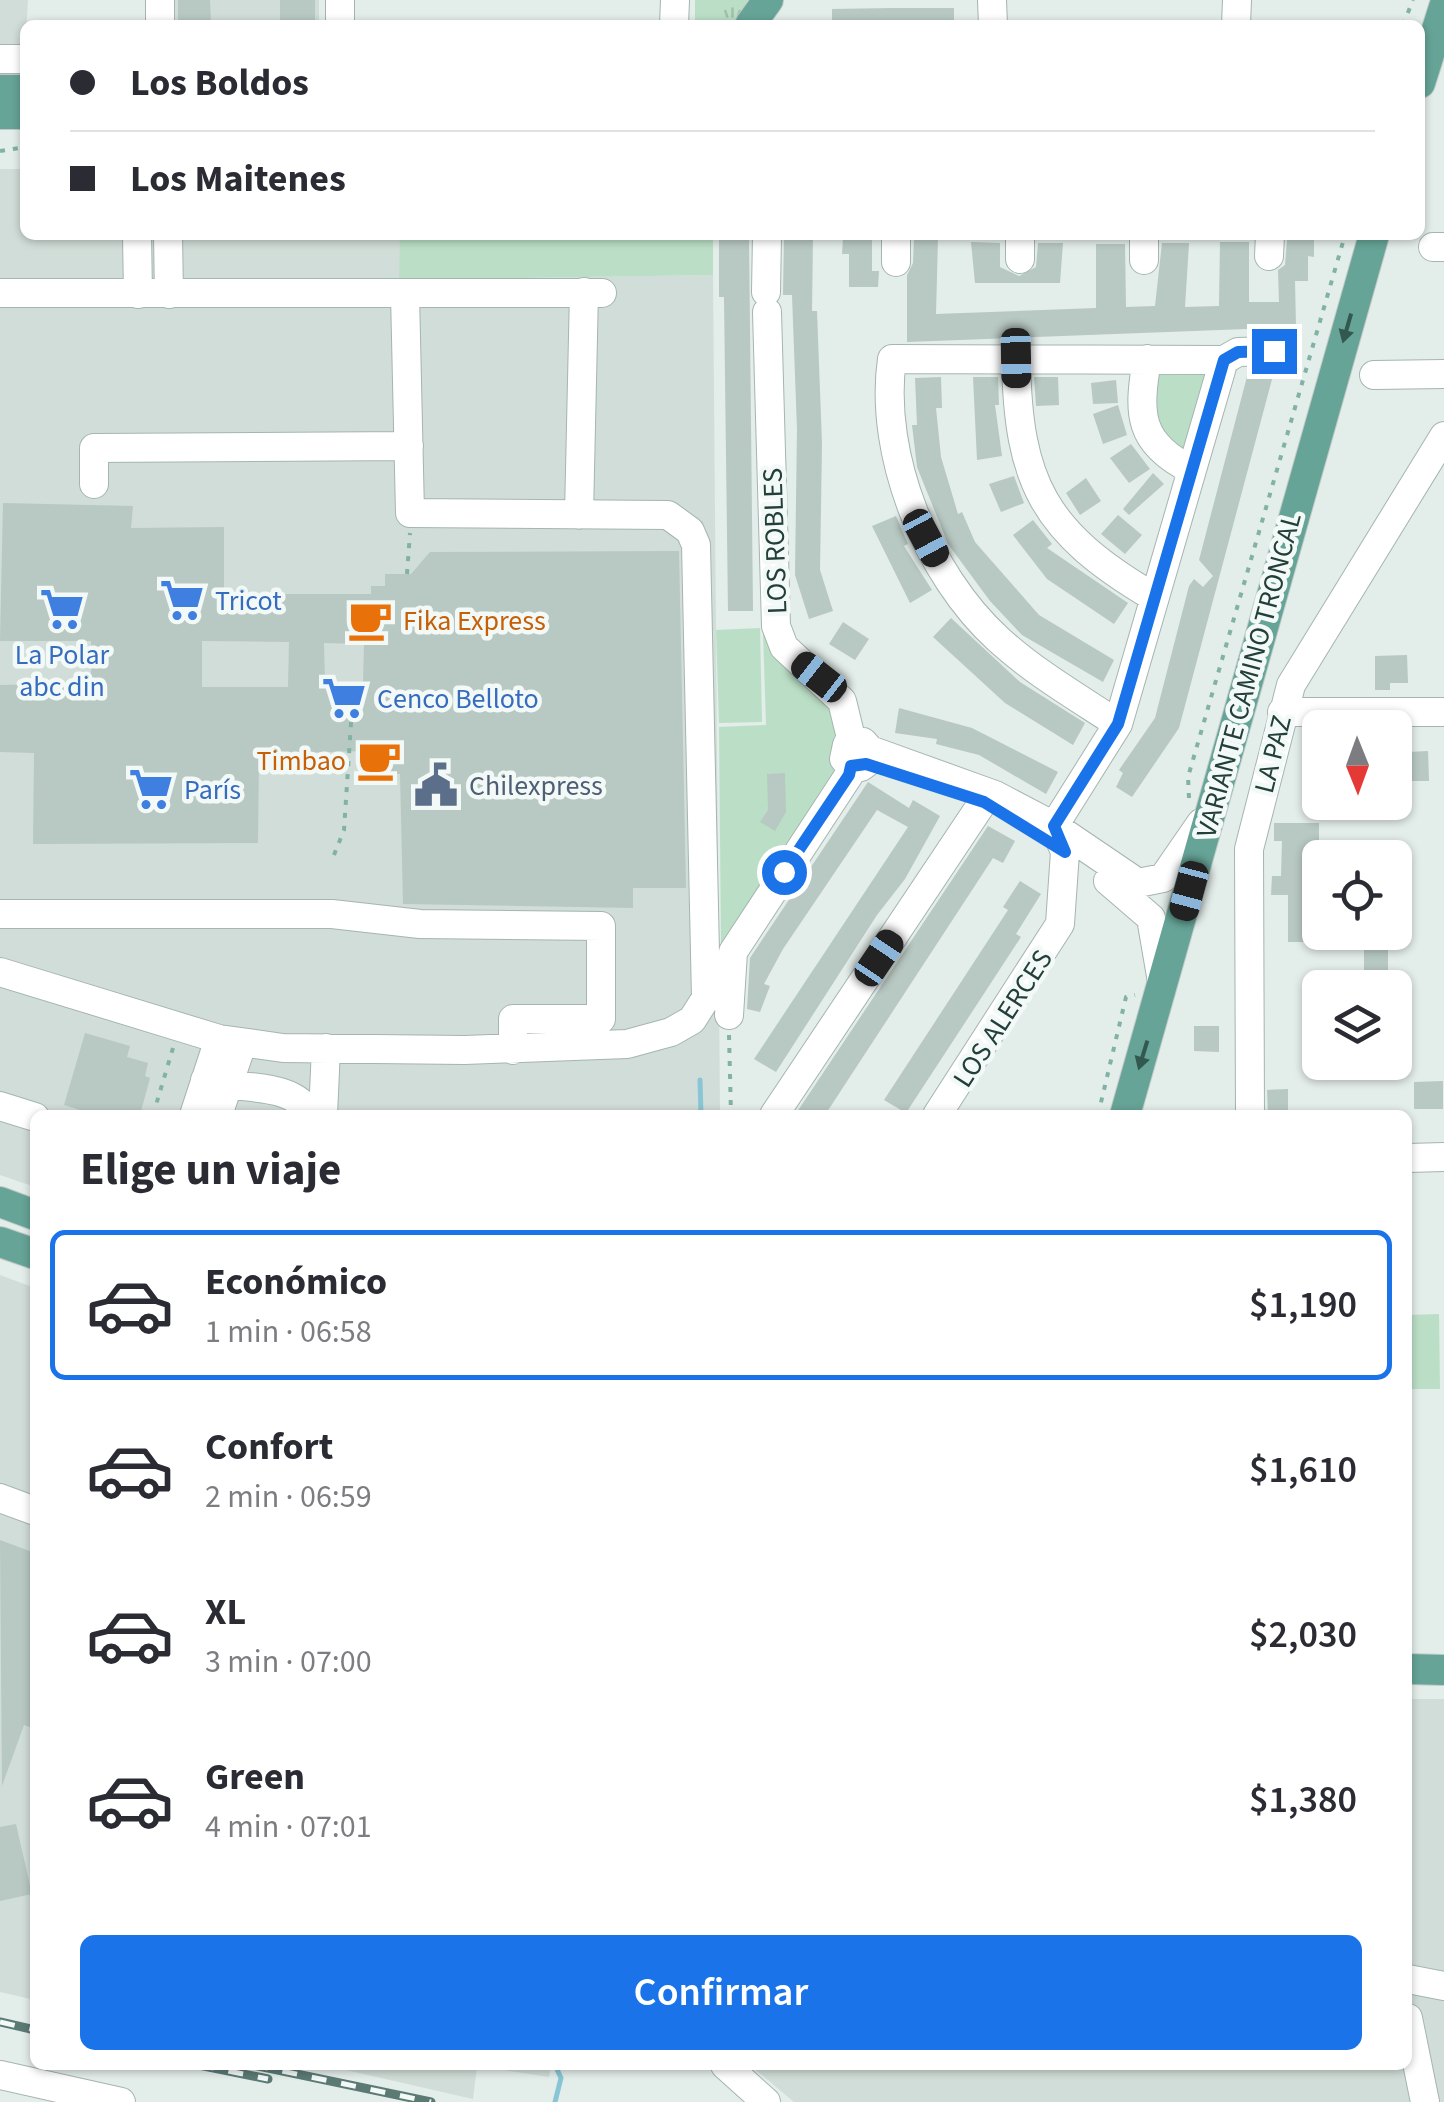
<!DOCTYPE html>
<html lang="es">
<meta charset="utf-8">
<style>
body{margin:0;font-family:"Source Sans 3",sans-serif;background:#f7f7f7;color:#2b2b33;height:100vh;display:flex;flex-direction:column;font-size:38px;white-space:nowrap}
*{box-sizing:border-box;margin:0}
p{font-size:32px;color:#7c7c81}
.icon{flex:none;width:55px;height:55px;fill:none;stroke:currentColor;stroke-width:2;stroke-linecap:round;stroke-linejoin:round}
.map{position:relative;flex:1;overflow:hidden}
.panel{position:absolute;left:30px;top:1110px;width:1382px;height:960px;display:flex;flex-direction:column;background:#fff;border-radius:15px;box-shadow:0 2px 8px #0004}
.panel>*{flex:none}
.banner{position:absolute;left:20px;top:20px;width:1405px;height:220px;border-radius:15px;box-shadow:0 2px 8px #0004;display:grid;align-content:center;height:220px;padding:0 50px;background:#fff}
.needle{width:65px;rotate:179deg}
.controls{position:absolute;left:1302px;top:710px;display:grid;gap:20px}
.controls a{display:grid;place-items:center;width:110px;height:110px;border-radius:15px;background:#fff;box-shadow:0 2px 8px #0004;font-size:50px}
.end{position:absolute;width:45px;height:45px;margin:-22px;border:12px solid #1a73e8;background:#fff;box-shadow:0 0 0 5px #fff}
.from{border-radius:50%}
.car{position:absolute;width:30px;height:60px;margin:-30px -15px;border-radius:12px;box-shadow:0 0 8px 2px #0007;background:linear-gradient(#222 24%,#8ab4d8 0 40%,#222 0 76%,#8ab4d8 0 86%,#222 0)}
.banner b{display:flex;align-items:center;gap:35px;height:95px;font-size:38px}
.banner b+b{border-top:2px solid #e1e1e2}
.banner i{width:25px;height:25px;background:#2b2b33}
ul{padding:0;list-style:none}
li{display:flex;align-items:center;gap:30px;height:150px;margin:0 20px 15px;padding:0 30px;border:5px solid transparent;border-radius:15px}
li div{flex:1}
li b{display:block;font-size:38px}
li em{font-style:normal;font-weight:600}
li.selected{border-color:#1a73e8}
li>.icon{width:90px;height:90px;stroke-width:1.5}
h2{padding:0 50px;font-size:45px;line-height:120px}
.button{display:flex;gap:20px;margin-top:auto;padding:20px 50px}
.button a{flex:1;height:115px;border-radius:15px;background:#1a73e8;color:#fff;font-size:40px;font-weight:600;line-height:115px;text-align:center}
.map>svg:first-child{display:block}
</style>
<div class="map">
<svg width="1444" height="2102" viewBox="0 0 1444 2102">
<defs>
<pattern id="park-tufts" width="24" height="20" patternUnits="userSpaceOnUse" patternTransform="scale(2.5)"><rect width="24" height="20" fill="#bbdfc6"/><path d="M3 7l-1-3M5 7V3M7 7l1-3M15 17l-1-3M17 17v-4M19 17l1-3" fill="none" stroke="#a0c0ab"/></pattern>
</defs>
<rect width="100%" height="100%" fill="#e3ede9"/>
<path fill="#d1ddd8" d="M0 0H28L25 48H0Z
M171 0H319V25H171Z
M0 169H25V235H400V280L713 275 720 1115H35V1187L0 1175Z
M0 1275 35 1288V2000L0 1992Z
M1408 1699H1444V2102H794L750 2065H1408Z
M324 2065H551L549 2077 477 2066 473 2099Z"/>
<path fill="#bbdfc6" d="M400 235H713V275L399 280Z
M1172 366 1214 377 1190 454 1170 445 1149 402 1157 374Z
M760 628 762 722 719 723 716 630Z
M763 633 778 658 831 708 837 734 831 758 836 771 721 947 719 727 766 725Z
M1439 1314 1440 1389H1408V1315Z"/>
<path fill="url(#park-tufts)" d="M695 0H748L735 25H695Z"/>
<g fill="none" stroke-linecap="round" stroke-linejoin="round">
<path stroke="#89c5d4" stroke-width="5" d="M700 1080 701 1115
M555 2102 561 2078 555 2065"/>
</g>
<path fill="#b8c8c2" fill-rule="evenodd" d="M178 0H210L211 25H178Z
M280 0H315V25H280Z
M893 8H954V25H832V9Z
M719 235H749L753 611H728L724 297H719Z
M784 235H813L812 311H817L822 444 820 570 833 611 809 619 795 575 797 429 792 295H783Z
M843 238H872V271H879L878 287H849V254H842Z
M914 238H938L936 314 1096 308V244H1125L1126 307 1155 306 1162 243H1189L1185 307 1219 306 1220 242H1249V302H1279L1278 270 1285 265 1287 240H1314V257L1308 256V281H1295L1296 327 907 342V275L913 263Z
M971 242 1000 243V267L1019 276 1036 267 1038 243H1063L1060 283H975Z
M1275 368 1179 728 1132 797 1116 787 1123 773 1119 770 1155 718 1189 586 1194 579 1203 587 1213 576 1199 560 1249 369Z
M941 377 942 408H936L941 457 958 514 962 512 975 542 1039 615 1114 660 1103 682 1022 635 990 601 948 544 917 467 912 425H917L915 378Z
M973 377H998L999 405H995L1002 456 977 460Z
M1034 377H1058L1059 405 1036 406Z
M1116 380 1118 403 1093 404 1091 383Z
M1118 405 1127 435 1103 444 1093 414Z
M1131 444 1150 469 1129 483 1110 458Z
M1153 473 1164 484 1129 515 1123 509Z
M1014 476 1024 503 1001 512 989 484Z
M1086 478 1101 501 1080 515 1066 493Z
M3 503 133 506 131 528 224 527V594H371V586H385V574H411L430 552 679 551 686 888H633V908L403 904 400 774H362L363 751 259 754 258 843 33 844 34 753 0 752V685L91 683V641H0ZM202 641 289 642 288 687H202ZM324 643 364 644 363 685 325 684Z
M1118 515 1142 535 1125 554 1101 534Z
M896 516 908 544 904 546 932 590 910 603 872 526Z
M1033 520 1052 544 1047 548 1128 603 1114 624 1047 579 1013 535Z
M951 618 1020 682 1085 723 1073 745 1005 703 933 637Z
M843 622 869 639 855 660 829 644Z
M1407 655 1408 683H1390V690H1375V656Z
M899 708 972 728 1058 772 1046 794 979 755 936 744 937 739 895 733Z
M1428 751 1429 781H1407V752Z
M785 773 786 812 775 831 760 822 768 810 767 774Z
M868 782 909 808 913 800 940 816 905 879 877 915 776 1072 754 1059 908 827 877 810 783 949 764 984 770 986 760 1012 747 1009 750 958Z
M1274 823H1319V853H1310V874H1305V911L1320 912V942H1288V895H1271L1272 876H1281L1282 841H1274Z
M988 826 1015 841 1003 863 993 858 825 1115H795Z
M1020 881 1041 894 1016 934 1021 937 906 1113 884 1100 1008 910 1003 907Z
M1364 932H1388V988H1364Z
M1194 1026H1219V1052L1194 1051Z
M85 1033 130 1046 127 1057 148 1063 145 1076 150 1078 140 1115H78L80 1110 64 1105Z
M1443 1081V1109H1414V1082Z
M1288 1089V1115H1268L1267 1090Z
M0 1540 35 1553V1729L24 1725 2 1786Z
M16 1824 32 1894 0 1901V1827Z"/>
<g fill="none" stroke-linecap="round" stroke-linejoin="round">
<g stroke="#a5b5b1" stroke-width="30">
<path id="minor" d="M340 0V25
M992 0 993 25
M160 25V0
M674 25 675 0
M1236 25 1237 0
M0 59H25
M137 235 138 294
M168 235 169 294
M896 235V262
M1433 247H1444
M1269 256 1270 235
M1020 259V235
M1144 260V235
M766 292 767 235
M0 293H602
M767 312 776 626 784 647 842 701 852 742
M1016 359C1018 483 1044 532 1152 596
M1147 359C1138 413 1137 443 1192 470
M1374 375 1444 374
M94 484V448L409 446
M579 515 584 292
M1282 712H1444
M1118 724C1077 697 1034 672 998 639 928 575 878 456 892 359L1224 360 1238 352 1274 351
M870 750 869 761 861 767 844 759 847 745 863 742 870 750 995 795 1054 826 1138 883 1163 878 1201 823
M1108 881 1151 918 1162 982
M0 914H332L420 924 601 926V1019H513V1050
M0 972 219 1039 283 1048 465 1050 627 1044 671 1032 692 1020 706 998 696 545 690 531 668 515 410 513 405 294
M729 1015 733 952 849 775 851 766
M205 1080C239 1091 292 1080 311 1115
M0 1106 35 1117
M194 1115 219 1039
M218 1115 242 1044
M323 1115 326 1048
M774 1115 983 802 995 795
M937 1115 1060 924 1065 852 1054 826 1118 724 1224 360
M1250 1115 1249 849 1291 685 1444 436
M1408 1158 1444 1157
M0 1498 35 1511
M1408 1979 1444 1986
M1408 2018 1425 2102
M725 2065 766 2102
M0 2075 121 2102"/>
</g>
<g stroke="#c1c9c8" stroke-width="32">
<path id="major" d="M750 25 768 0
M1420 83 1444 7
M0 90H25
M0 114H25
M1125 1115 1374 235
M0 1202 35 1215
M0 1242 35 1254
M1408 1669 1444 1670"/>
</g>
<path stroke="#82b2a5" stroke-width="4" stroke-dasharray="5 8" stroke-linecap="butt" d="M1403 25 1413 0
M0 151 25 147
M407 574 410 533
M1189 798 1188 777 1345 235
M334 855 344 830 352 708
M729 1035 731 1115
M153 1115 173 1048
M1098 1115 1126 997 1135 995"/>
<use href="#minor" stroke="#fff" stroke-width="28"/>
<use href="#major" stroke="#66a497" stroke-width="30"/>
<g stroke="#5c7a74" stroke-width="9">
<path id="rail" d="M0 2022 35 2030
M199 2065 268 2079
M253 2065 431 2102"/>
</g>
<use href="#rail" stroke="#f3f9f7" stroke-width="5" stroke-dasharray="15" stroke-linecap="butt"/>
</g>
<defs><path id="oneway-solid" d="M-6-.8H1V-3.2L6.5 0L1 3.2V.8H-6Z" transform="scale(2.5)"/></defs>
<g fill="#335850">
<use href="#oneway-solid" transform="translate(1347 328) rotate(106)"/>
<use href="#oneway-solid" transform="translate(1143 1055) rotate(107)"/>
</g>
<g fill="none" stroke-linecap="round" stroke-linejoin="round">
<path stroke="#1a73e8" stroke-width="12" d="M784 872 849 775 851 766 866 764 984 802 1065 852 1054 826 1118 724 1224 360 1238 352 1274 351"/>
</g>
<defs>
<g id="supermarket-bare" transform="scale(3.45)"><path d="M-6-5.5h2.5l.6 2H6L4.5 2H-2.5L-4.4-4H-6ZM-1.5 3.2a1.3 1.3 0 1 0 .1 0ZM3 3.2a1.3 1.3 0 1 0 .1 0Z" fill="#3f7fe0" stroke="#f3f9f7" stroke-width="2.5" paint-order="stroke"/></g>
<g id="cafe-bare" transform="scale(3.45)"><path d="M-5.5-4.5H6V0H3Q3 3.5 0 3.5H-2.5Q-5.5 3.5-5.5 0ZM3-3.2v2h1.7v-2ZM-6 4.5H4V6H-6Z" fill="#e8710a" stroke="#f3f9f7" stroke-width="2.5" paint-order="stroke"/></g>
<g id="civic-bare" transform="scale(3.45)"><path d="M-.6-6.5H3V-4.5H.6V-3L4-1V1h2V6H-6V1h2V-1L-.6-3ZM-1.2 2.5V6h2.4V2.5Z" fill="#5c6f8a" stroke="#f3f9f7" stroke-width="2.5" paint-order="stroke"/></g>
</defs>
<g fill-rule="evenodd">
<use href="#supermarket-bare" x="182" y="600"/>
<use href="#supermarket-bare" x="62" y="609"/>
<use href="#cafe-bare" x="370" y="620"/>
<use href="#supermarket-bare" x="344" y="698"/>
<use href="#cafe-bare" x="379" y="760"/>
<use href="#civic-bare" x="436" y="785"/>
<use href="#supermarket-bare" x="151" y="789"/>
</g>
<g text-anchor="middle" stroke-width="9" stroke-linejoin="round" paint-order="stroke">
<g font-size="28" fill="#223f39" stroke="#f3f9f7">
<text transform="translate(774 541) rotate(-92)" y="10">LOS ROBLES</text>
<text transform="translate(1248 675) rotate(-75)" y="10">VARIANTE CAMINO TRONCAL</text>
<text transform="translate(1272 754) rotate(-76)" y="10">LA PAZ</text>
<text transform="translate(1002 1018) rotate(-57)" y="10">LOS ALERCES</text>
</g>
<g font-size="28" fill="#366cbe" stroke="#f3f9f7" text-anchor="start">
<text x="215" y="610">Tricot</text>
<text x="62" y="664" text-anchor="middle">La Polar<tspan x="62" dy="32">abc din</tspan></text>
<text x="377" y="708">Cenco Belloto</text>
<text x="184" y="799">París</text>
</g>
<g font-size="28" fill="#c56008" stroke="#f3f9f7" text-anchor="start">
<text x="403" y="630">Fika Express</text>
<text x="346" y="770" text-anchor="end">Timbao</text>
</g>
<g font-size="28" fill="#4e5e75" stroke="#f3f9f7" text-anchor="start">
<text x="469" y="795">Chilexpress</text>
</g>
</g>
</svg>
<div class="controls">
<a><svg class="needle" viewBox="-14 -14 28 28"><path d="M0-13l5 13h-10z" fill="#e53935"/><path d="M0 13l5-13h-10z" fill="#7c7c81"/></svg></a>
<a><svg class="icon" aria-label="locate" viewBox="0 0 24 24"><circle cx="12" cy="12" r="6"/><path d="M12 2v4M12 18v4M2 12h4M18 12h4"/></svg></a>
<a><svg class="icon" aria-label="layers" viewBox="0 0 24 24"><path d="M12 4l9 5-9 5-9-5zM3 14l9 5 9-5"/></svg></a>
</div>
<i class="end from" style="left:784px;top:872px"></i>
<i class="end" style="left:1274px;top:351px"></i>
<i class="car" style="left:1016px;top:358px;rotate:179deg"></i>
<i class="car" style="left:926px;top:538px;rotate:152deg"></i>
<i class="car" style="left:819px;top:677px;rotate:308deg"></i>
<i class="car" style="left:1189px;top:891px;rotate:195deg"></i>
<i class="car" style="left:879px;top:958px;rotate:34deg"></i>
<div class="banner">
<b><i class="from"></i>Los Boldos</b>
<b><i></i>Los Maitenes</b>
</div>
<section class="panel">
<h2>Elige un viaje</h2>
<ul>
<li class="selected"><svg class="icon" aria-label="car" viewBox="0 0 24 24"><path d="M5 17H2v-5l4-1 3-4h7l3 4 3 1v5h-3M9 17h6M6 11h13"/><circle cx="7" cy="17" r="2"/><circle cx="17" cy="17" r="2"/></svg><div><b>Económico</b><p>1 min · 06:58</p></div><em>$1,190</em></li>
<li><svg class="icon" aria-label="car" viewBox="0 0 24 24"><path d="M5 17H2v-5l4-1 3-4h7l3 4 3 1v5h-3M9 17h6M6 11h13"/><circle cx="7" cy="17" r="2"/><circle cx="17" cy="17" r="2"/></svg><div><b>Confort</b><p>2 min · 06:59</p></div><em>$1,610</em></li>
<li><svg class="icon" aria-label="car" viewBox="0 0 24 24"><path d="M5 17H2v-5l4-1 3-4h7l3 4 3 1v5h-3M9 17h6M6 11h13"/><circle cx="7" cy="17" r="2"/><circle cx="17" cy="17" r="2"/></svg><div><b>XL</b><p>3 min · 07:00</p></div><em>$2,030</em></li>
<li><svg class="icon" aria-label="car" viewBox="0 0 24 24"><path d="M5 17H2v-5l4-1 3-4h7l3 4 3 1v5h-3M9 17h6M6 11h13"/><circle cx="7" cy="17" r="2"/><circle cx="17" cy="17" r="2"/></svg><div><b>Green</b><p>4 min · 07:01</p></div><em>$1,380</em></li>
</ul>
<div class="button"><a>Confirmar</a></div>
</section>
</div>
